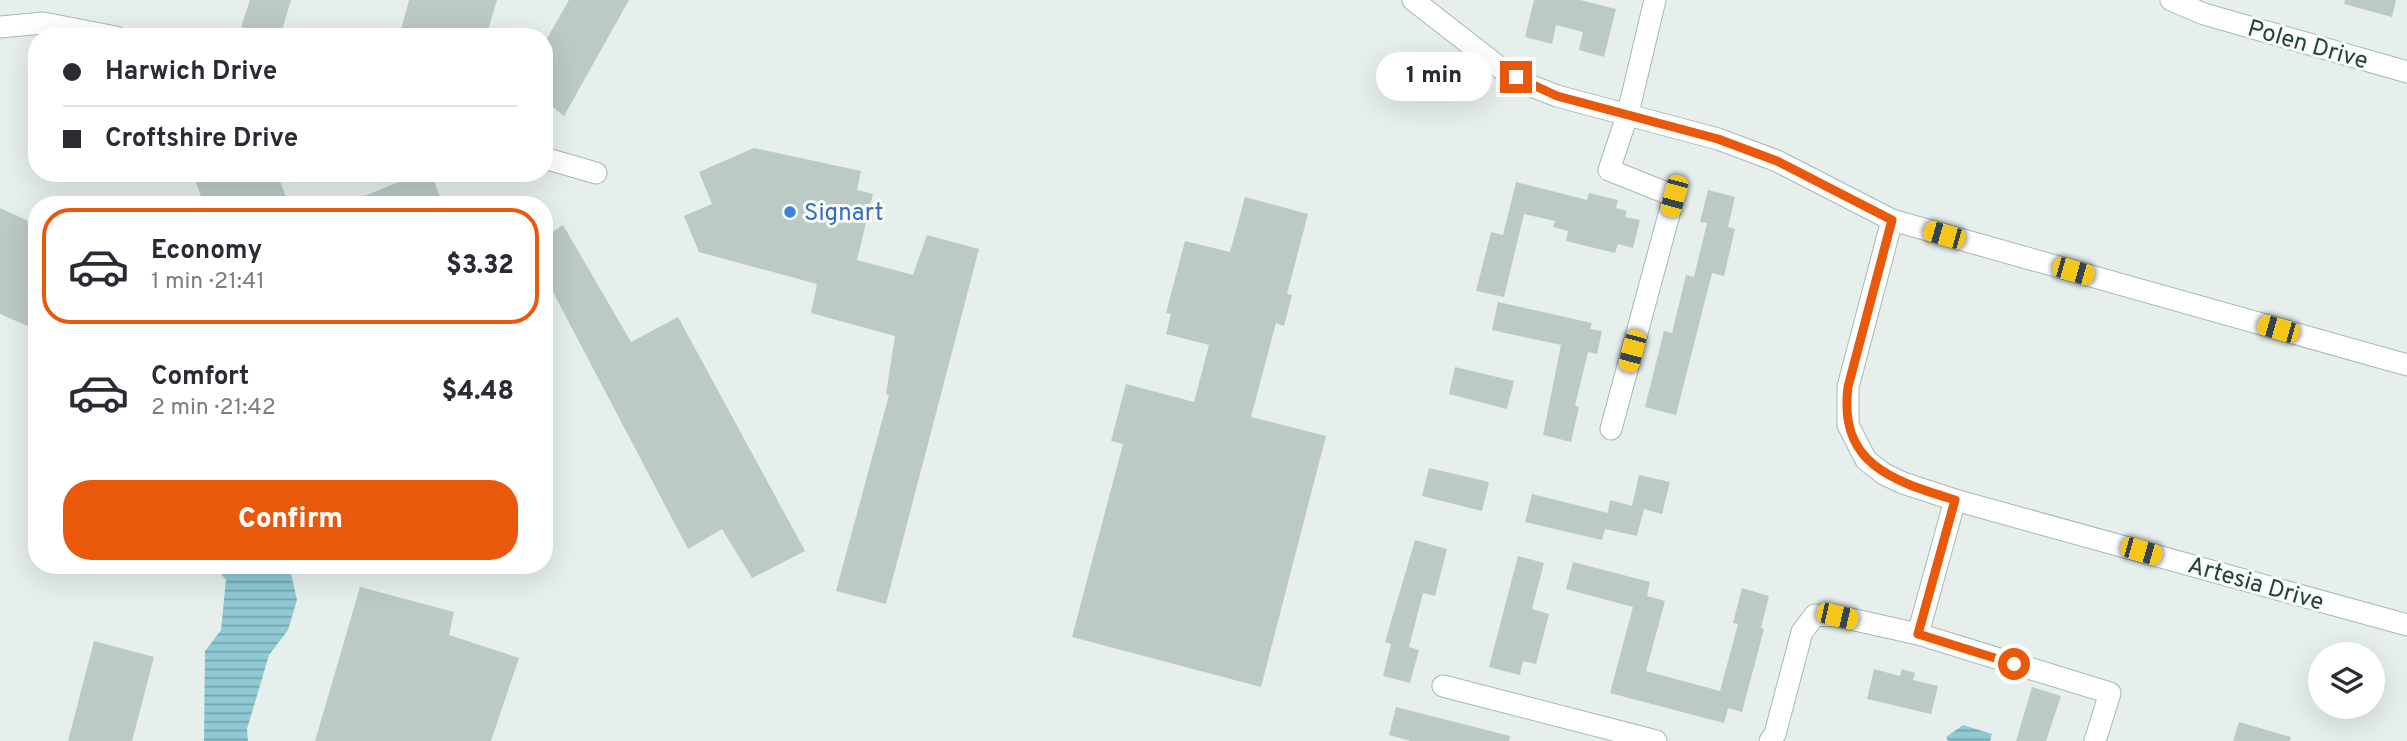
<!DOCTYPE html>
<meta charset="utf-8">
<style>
body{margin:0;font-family:Overpass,sans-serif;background:#f2f2f3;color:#2b2b33;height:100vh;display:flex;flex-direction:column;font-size:26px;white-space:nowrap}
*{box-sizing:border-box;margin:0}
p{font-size:23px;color:#7c7c81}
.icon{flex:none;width:38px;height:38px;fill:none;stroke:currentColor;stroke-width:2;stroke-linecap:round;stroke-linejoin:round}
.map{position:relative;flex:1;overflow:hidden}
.side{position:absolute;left:28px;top:196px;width:525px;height:378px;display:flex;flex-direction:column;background:#fff;border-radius:28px;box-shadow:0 7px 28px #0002}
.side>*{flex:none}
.top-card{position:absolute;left:28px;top:28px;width:525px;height:154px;border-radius:28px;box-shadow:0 7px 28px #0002;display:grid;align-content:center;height:154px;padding:0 35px;background:#fff}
.buttons{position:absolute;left:2308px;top:642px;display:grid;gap:14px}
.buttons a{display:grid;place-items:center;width:77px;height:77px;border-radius:50%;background:#fff;box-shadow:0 7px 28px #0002;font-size:35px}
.end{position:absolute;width:32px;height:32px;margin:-16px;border:9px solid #ea580c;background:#fff;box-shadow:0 0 0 4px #fff}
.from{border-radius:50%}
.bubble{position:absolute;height:49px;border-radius:24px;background:#fff;box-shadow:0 7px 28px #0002;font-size:23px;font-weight:800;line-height:49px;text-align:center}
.car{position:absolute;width:21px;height:42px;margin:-21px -10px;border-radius:9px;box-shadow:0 0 5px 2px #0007;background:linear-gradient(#f5c518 24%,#345 0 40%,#f5c518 0 76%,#345 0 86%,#f5c518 0)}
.top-card b{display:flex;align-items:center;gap:24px;height:66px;font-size:26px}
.top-card b+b{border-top:2px solid #e1e1e2}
.top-card i{width:18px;height:18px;background:#2b2b33}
ul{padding:12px 0 0;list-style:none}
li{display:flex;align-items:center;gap:21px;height:116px;margin:0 14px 10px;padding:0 21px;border:4px solid transparent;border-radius:28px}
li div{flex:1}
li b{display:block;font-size:26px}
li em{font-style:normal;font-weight:800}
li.current{border-color:#ea580c}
li>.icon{width:63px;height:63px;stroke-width:1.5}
.cta{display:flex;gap:14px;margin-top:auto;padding:14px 35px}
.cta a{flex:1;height:80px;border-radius:28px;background:#ea580c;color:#fff;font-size:28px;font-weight:800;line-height:80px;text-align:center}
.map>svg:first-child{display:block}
</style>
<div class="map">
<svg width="2407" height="741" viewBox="0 0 2407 741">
<defs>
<pattern id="water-rules" width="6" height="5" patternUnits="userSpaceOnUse" patternTransform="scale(1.75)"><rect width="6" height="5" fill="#8ec9d4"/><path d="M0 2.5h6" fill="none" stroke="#74a5ad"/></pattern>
</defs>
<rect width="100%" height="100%" fill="#e6efeb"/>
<path fill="url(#water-rules)" d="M214 565H289L297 600 288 630 269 655 247 729 248 741H204L205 651 221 630 226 580Z
M1963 725 1992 734 1990 741H1948L1946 737Z"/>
<path fill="#bbcac4" d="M250 0H291L280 37 241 27Z
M409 0H497L486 37H399Z
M569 0H629L564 116 544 100V64L553 48 545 42Z
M1534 0H1580L1616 9 1604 57 1579 50 1583 32 1556 25 1552 44 1525 37Z
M2345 0H2396L2392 17 2344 4Z
M754 148 861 171 857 190 873 194 857 260 913 275 927 235 979 249 886 604 836 591 889 395 886 394 895 336 811 313 817 284 699 252 684 216 712 204 699 172Z
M193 173H277L289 205H204Z
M421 173H431L443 205H342Z
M1516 182 1587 200 1589 193 1618 200 1616 208 1627 211 1625 217 1640 220 1633 248 1618 244 1615 253 1566 241 1568 231 1553 227 1555 221 1524 214 1504 297 1476 291 1491 232 1503 235Z
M1708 190 1735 197 1728 227 1735 229 1724 276 1712 273 1676 415 1645 407 1664 331 1672 333 1686 275 1694 277 1707 223 1700 222Z
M1245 197 1308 214 1287 294 1292 295 1284 326 1276 323 1251 417 1326 436 1261 687 1072 637 1123 444 1111 441 1126 384 1194 402 1209 345 1166 334 1171 314 1166 313 1185 241 1230 252Z
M0 208 37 225V330L0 314Z
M563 225 631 342 678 317 805 551 752 578 722 529 688 549 544 275V237Z
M1498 302 1592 323 1590 329 1602 331 1597 354 1588 352 1575 406 1579 407 1571 442 1543 435 1561 345 1492 330Z
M1455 367 1514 381 1507 409 1449 394Z
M1429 468 1489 482 1482 511 1422 496Z
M1639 475 1670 482 1662 514 1644 509 1637 536 1605 529 1602 540 1525 522 1532 494 1608 513 1610 500 1632 506Z
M1415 540 1447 549 1435 596 1423 593 1409 647 1419 650 1410 683 1383 676 1391 644 1385 642Z
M1518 556 1544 563 1532 609 1549 614 1536 664 1523 661 1520 675 1489 667Z
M1573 562 1650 582 1647 596 1665 601 1646 671 1720 691 1738 624 1733 623 1742 588 1769 596 1761 628 1764 629 1742 712 1728 708 1724 723 1610 693 1633 607 1566 589Z
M360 587 454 612 449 635 519 658 491 741H315Z
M94 641 154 657 132 741H68Z
M1874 669 1900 676 1902 669 1915 673 1913 680 1938 686 1931 714 1867 699Z
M2032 687 2061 696 2046 741H2016Z
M1396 707 1510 736 1509 741H1411L1389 735Z
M2239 722 2291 737 2290 741H2233Z"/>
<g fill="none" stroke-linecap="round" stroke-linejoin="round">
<g stroke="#a8b8b2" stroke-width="23">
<path id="minor" d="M1413 0 1503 70 1529 85 1557 96 1718 139 1777 161 1892 220 2407 365
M2171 0 2204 14 2407 72
M0 27 43 23 116 37
M544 158 596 173
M1892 220 1848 387V425L1866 460 1884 474 1903 483 1955 500 2407 625
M1611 429 1674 196 1609 170 1628 113 1655 0
M1918 634 1955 500
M1443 686 1656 741
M1770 741 1775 734 1802 632 1815 615 1837 616 1918 634 2110 693 2095 741"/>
</g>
<use href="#minor" stroke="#fff" stroke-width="21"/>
</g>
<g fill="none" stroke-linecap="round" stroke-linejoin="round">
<path stroke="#ea580c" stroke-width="9" d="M1516 77 1557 96 1718 139 1777 161 1892 220 1848 387C1838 465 1894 481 1955 500L1918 634 2014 664"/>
</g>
<circle fill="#3f7fe0" stroke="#f7fbf9" stroke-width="2.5" cx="790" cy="212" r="7"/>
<g text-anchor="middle" stroke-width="6" stroke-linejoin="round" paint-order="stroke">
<g font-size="24" fill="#24423a" stroke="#f7fbf9">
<text transform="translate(2308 44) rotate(16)" y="8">Polen Drive</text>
<text transform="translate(2256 583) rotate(16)" y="8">Artesia Drive</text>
</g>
<g font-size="24" fill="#366cbe" stroke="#f7fbf9" text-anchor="start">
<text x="804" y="220">Signart</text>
</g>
</g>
</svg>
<div class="buttons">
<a><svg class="icon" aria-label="layers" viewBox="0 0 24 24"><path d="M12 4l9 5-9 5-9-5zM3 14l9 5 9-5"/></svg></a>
</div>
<i class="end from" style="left:2014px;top:664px"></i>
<i class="end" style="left:1516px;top:77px"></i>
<div class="bubble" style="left:1376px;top:52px;width:116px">1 min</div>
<i class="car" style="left:1674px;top:196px;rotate:195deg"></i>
<i class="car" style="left:1944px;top:235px;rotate:286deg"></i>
<i class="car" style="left:2073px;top:271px;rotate:106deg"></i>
<i class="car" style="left:2278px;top:329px;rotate:286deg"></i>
<i class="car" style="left:1632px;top:351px;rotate:195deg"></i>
<i class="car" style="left:2141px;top:551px;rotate:106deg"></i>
<i class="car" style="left:1837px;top:616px;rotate:103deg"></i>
<div class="top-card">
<b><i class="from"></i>Harwich Drive</b>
<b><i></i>Croftshire Drive</b>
</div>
<section class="side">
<ul>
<li class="current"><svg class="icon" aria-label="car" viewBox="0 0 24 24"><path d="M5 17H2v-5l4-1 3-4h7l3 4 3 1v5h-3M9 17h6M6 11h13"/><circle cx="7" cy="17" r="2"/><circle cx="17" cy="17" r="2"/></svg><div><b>Economy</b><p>1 min · 21:41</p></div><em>$3.32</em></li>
<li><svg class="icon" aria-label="car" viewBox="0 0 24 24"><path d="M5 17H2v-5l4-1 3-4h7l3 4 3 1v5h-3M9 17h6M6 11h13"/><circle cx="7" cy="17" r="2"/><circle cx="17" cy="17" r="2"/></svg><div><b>Comfort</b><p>2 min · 21:42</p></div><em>$4.48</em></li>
</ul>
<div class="cta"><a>Confirm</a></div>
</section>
</div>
